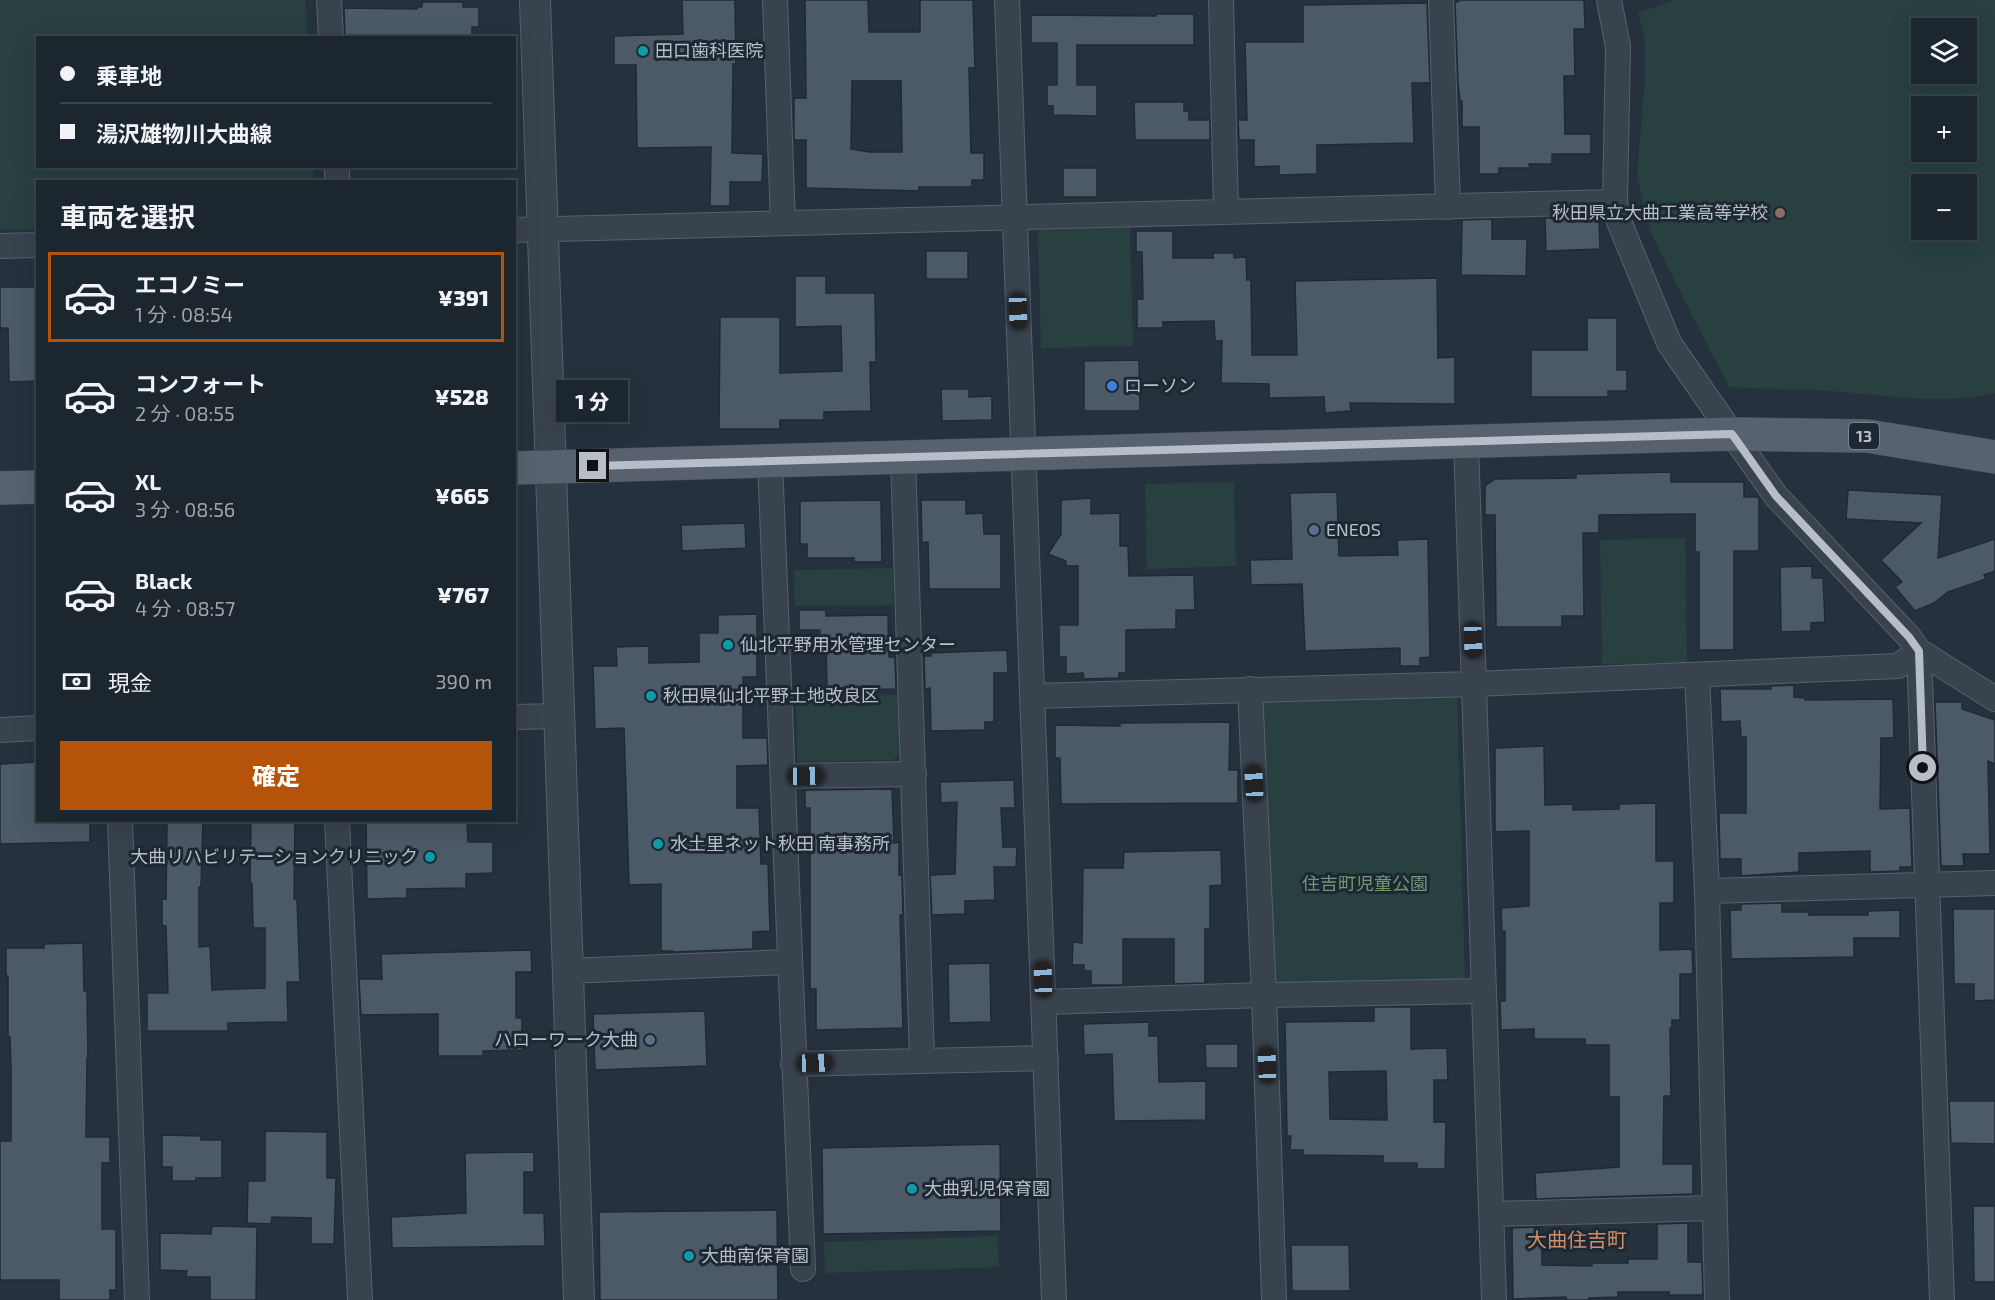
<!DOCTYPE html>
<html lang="ja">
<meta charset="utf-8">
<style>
body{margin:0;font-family:"Exo 2","Noto Sans JP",sans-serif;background:#252e36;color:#f1f3f6;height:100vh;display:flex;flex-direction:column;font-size:22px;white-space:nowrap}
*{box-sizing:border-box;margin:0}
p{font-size:20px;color:#a0a5aa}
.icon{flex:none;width:33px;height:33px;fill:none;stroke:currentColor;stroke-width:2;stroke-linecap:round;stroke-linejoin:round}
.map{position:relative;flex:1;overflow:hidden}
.panel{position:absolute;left:36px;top:180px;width:480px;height:642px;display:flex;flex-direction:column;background:#1c262e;border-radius:0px;box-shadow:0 6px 24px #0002,0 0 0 2px #3a434a}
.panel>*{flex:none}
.top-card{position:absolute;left:36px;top:36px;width:480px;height:132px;border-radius:0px;box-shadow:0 6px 24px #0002,0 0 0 2px #3a434a;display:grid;align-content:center;height:132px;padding:0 24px;background:#1c262e}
.fabs{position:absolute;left:1911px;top:18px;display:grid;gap:12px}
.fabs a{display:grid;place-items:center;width:66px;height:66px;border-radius:0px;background:#1c262e;box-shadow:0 6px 24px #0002,0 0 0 2px #3a434a;font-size:30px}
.end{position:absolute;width:27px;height:27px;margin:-14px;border:8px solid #b5bec9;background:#111;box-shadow:0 0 0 3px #111}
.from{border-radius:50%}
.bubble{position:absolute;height:42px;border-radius:0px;background:#1c262e;box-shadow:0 6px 24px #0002,0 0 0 2px #3a434a;font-size:20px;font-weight:800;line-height:42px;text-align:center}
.car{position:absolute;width:18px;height:36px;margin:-18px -9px;border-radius:8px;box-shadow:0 0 4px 2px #0007;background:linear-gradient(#222 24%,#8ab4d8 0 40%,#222 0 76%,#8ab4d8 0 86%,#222 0)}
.top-card b{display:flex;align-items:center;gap:21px;height:57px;font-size:22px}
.top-card b+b{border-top:2px solid #3a434a}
.top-card i{width:15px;height:15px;background:#f1f3f6}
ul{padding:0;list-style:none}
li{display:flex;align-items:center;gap:18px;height:90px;margin:0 12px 9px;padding:0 12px;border:3px solid transparent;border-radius:0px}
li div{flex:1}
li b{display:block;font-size:22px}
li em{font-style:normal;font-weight:800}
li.active{border-color:#b45309}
li>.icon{width:54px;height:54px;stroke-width:1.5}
h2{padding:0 24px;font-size:27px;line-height:72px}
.pay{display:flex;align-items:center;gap:15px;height:66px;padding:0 24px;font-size:22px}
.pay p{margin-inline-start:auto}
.action{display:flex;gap:12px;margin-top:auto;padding:12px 24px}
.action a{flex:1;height:69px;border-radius:0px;background:#b45309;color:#fff;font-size:24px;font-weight:800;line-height:69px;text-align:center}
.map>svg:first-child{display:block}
</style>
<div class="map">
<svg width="1995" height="1300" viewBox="0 0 1995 1300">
<rect width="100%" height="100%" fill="#25323e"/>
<path fill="#284040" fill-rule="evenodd" d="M0 0H305L307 37 38 38V166L313 167V181L38 182 37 229 0 230Z
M1674 0H1995V393C1941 406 1885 395 1830 391 1797 389 1763 389 1729 387L1661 254 1650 230 1642 198 1637 177 1645 78V38L1638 13ZM1966 28V74H1922V28ZM1922 106H1966V152H1922ZM1966 184V230H1922V184Z
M1130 227 1133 346 1041 348 1038 230Z
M1234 482 1236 566 1147 569 1145 484Z
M1685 538 1687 663 1602 664 1600 540Z
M893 568V605L795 606 794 570Z
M1457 693 1465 981 1271 986 1263 699Z
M898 695 899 754 893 760 797 762 796 697Z
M998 1236 999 1267 825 1273 824 1242Z"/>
<path fill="#4c5966" stroke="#202a35" stroke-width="1.5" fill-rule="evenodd" d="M682 0H735L736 64H733L732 153 763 154 762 182H730V206H710L711 147 637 148 636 65H614V36L683 34Z
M805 0H868L869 32H920V0H973L975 68H969L971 153H984V180H972V187H919V191L806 188V140H794V98H806ZM852 81H901L902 152H870L851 149Z
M1458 0H1584L1585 29H1574L1575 76H1564L1565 134H1591V154H1552V164H1529L1530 168H1499V174H1479V127H1462V101H1460L1458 83 1455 2H1458Z
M422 2H463V7H479V27H472V38L345 36 344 8 417 9V7H422Z
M1427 3 1430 83H1412L1414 143 1317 145V174L1279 175V166L1254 167V140H1239L1238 120H1247L1245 42H1303V5Z
M1156 14H1194V45H1077V85H1097V116L1053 115V106H1047V85H1057V43H1031V15L1156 16Z
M1134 102H1184V111H1189V120H1210V140H1135Z
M1063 168H1097V197H1063Z
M1599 217 1600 249 1546 251 1545 218Z
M1492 219V239H1527L1526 276 1461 275 1462 220Z
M1136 231H1173V258H1213V253H1234V258L1246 257 1247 280H1251L1252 355H1297L1295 281 1437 278 1438 358 1455 357V404L1350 403 1351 411 1325 413 1324 397 1269 398V384L1221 383 1222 341H1215L1214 321 1163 322V328H1137V299H1143L1142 252H1136Z
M926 251H968V279H926Z
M795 276H826V293H875L876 362H870L871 411 824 412V420H780V429H719L720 317H780V373L842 371 841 326 795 327Z
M0 287H38V381L9 382 8 328H0Z
M1587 318H1617V370H1627V391H1608V397H1531V350H1587Z
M1139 360 1140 411H1084V361Z
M941 389H969V397L992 396V420L942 421Z
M1671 472V482H1744V497H1759V551H1734V650H1699V552H1695V514L1599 515V533H1583L1584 616H1562V627H1496L1495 515H1485V486L1495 479 1576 478V474Z
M1848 490 1942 495 1938 558 1995 539V571L1984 575 1986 579 1948 592 1934 603 1915 611 1895 587 1902 582 1881 560 1921 523 1846 519Z
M1337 492 1339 556 1398 555 1397 540 1428 539 1430 657 1420 658V666H1400V648L1305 651 1302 584 1251 585 1250 560 1292 559 1290 493Z
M1091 498V514L1120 513V546H1128L1129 576 1194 575 1195 610H1176V629L1126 630V673H1119V678L1084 679 1083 673 1066 674V657H1059V625H1078V566H1066V561L1048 554 1061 534V500Z
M881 500 882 562H854V558H807V544H800V501Z
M921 500H966V514L983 513 984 534H1001V589H929L928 542 922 543Z
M745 523 746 548 682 551 681 525Z
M1812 566V578H1823L1825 622 1811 623V631L1781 632 1780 567Z
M799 610H826V616L888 615 889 657H895L896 689 827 690 826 638H820V630H799Z
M757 614V677H743V738H767L768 765 737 766V808H759L761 864H768L770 931 753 932V949L673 952V951H661V884L629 885 624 728 595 729 593 666H617L616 647 649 646V663L699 662V633H718V615Z
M1007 650 1008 673H994V722H985V730L931 731 930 688 925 689 924 656H931V653Z
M1794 685V697L1805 698V700L1893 699 1894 738H1881L1880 809 1910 808 1912 867H1900V871L1870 872V851L1799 853V872L1741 876V859H1720L1719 813H1746V737H1741L1740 721 1721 722 1720 689H1771V686Z
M1935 702H1962V709L1995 720V764L1988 761 1990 854H1963L1964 866H1941Z
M1230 722 1229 770H1238V803L1061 804 1060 758H1055V725L1120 726V723Z
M1544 746 1545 805 1573 804V810L1619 809V804L1656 803V861H1674V903H1660V950L1692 949 1693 974H1680V1020H1672V1028H1670L1671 1096H1664L1663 1164H1693V1194L1536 1199 1535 1173 1619 1167V1097H1609V1045H1585V1039H1534V1029L1501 1030 1500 1001H1505V931L1502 932 1501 908 1529 906V831L1495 832V748Z
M38 762V820H90V842L0 844V764Z
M1014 780 1015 808H1001L1003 847H1017L1016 867H994L995 900 965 901V914L932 915 930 875 955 874 957 802 941 803 940 782Z
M892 789 894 843 899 842V875H902L903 915H900L903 1028 816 1030V989H810V808H805V790Z
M167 820H203L201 887H199V947L210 946 212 990 265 988V928H253L252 883H250L251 820H295L294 899H297L300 982H287L288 1022 228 1023V1031H147V993H168L166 926 162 925V899H166Z
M366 820H467L468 842H493V873L466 874V888L407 889V898L367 899Z
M1221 850 1222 885 1210 886V929H1205V983L1174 984V939H1123V985H1091V971H1084V965H1072L1073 942 1082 943 1083 868H1123L1124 852Z
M1782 903V912H1809V915H1868V911L1900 910V938H1854V957L1731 959 1730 910H1741V904Z
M1953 909H1995V1000L1974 1001V984H1954Z
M83 943 84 991H87L88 1058H87L86 1137H110V1163H102V1229H116V1290H110V1300H59V1280H0V1141H11V1069L10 1037H8V976H6V948H44V944Z
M531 950 532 972H516V1018H522V1050L483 1051V1056H438V1014L361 1015 359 979H382L381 954Z
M990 963 991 1022 949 1023 948 964Z
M1374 1007H1411V1049L1447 1048 1448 1080H1434V1122H1446L1445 1169H1417V1163H1383V1156L1303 1155V1150H1290L1291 1136H1287L1285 1022 1374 1021ZM1386 1071 1387 1120 1330 1119 1329 1072Z
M705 1011 707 1066 595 1070 593 1014Z
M1149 1022V1036H1158L1159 1082 1206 1081V1120L1114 1121 1112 1054 1084 1055 1083 1024Z
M1205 1044H1238V1068H1206Z
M1949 1101H1995V1144L1951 1143Z
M265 1131 327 1132V1178H336L334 1244H311V1218L272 1217 271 1224 247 1223 248 1181H265Z
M162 1135 201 1136V1140H222V1178H196V1181H172V1167H162Z
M1000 1144 1001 1231 823 1234 822 1148Z
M534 1152V1172H524V1213H544L545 1246 392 1248 391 1217 466 1213 465 1153Z
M1973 1206H1995V1282H1974Z
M777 1210 778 1300H600L599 1212Z
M1688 1223V1262H1702L1703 1295H1669V1292H1618V1297L1589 1298V1300H1566V1297L1513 1299 1512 1228 1542 1227V1265L1592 1266V1263H1628V1259H1657V1224Z
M212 1226 257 1227 256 1300H210V1277H186L187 1271 160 1270V1233L211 1234Z
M1291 1245H1349L1350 1291H1292Z"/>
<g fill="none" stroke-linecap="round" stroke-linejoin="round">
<g stroke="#57616c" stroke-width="26">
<path id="minor" d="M329 0 331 38
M775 0 783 223
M1007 0 1054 1300
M1221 0 1226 212
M1441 0 1448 207
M1609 0 1618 47 1615 202 1618 219 1669 343 1732 434 1776 496 1909 637 1919 651 1995 699
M337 166V182
M514 230 1615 202
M0 246 38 245
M1466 442 1494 1300
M903 457 922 1060
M770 460C782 730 790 999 803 1269
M1919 651 1942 1300
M1697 675 1707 891 1717 1300
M1250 689 1264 995 1274 1300
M1033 696 1475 684 1898 666 1919 651
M514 717 560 716
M0 730 38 728
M784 776 914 774
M120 820 137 1300
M337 820 360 1300
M1707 891 1995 883
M567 971 789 962
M1044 1002 1264 995 1483 991
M793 1064 1046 1058
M1493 1214 1714 1208"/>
</g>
<g stroke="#57616c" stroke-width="32">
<path id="tertiary" d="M535 0 579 1300"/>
</g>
<g stroke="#454f5a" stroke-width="34">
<path id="primary" d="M514 468 1732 434 1867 436 1995 457
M0 488 38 487"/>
</g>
<use href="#minor" stroke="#39434e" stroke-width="24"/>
<use href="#tertiary" stroke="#39434e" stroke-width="30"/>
<use href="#primary" stroke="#57626e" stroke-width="33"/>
</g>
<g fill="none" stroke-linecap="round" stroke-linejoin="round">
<path stroke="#b5bec9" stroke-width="8" d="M593 466 1732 434 1776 496 1909 637 1919 651 1923 768"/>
</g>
<g fill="#0f9aa8" stroke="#1e2833" stroke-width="2">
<circle cx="643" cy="51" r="6"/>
<circle cx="728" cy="645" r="6"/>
<circle cx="651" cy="696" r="6"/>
<circle cx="658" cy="844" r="6"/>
<circle cx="430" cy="857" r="6"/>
<circle cx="912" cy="1189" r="6"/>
<circle cx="689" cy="1256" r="6"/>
</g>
<circle fill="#8d6e63" stroke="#1e2833" stroke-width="2" cx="1780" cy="213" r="6"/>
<circle fill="#3f7fe0" stroke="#1e2833" stroke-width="2" cx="1112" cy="386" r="6"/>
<g fill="#5c6f8a" stroke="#1e2833" stroke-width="2">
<circle cx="1314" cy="530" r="6"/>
<circle cx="650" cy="1040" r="6"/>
</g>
<g text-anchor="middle" stroke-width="6" stroke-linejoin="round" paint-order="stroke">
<rect fill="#1e2833" stroke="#88919c" stroke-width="1.5" x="1849" y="423" width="30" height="26" rx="4.5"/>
<g font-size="16" font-weight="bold" fill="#b5bec9">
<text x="1864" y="442">13</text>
</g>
<g font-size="18" fill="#b5bec9" stroke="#1e2833" text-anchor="start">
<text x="655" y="57">田口歯科医院</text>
<text x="1768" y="219" text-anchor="end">秋田県立大曲工業高等学校</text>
<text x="1124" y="392">ローソン</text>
<text x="1326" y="536">ENEOS</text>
<text x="740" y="651">仙北平野用水管理センター</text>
<text x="663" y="702">秋田県仙北平野土地改良区</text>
<text x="670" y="850">水土里ネット秋田 南事務所</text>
<text x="418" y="863" text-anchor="end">大曲リハビリテーションクリニック</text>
<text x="638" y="1046" text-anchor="end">ハローワーク大曲</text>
<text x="924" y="1195">大曲乳児保育園</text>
<text x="701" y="1262">大曲南保育園</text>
</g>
<g font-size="18" fill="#6e9974" stroke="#1e2833">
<text x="1365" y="890">住吉町児童公園</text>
</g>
<g font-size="20" fill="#d18e68" stroke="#1e2833">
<text x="1577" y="1247">大曲住吉町</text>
</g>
</g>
</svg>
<div class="fabs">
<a><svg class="icon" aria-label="layers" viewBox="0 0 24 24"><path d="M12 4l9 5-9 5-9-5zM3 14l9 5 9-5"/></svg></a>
<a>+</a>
<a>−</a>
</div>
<i class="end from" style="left:1923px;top:768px"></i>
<i class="end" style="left:593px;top:466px"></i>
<div class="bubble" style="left:556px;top:380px;width:72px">1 分</div>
<i class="car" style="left:1018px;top:311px;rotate:178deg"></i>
<i class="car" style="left:1473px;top:640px;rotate:178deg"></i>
<i class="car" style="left:806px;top:776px;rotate:89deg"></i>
<i class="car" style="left:1254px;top:783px;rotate:357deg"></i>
<i class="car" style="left:1043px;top:979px;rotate:358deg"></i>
<i class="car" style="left:815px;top:1063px;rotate:88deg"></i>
<i class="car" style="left:1267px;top:1065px;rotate:358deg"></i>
<div class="top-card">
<b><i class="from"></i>乗車地</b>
<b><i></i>湯沢雄物川大曲線</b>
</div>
<section class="panel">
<h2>車両を選択</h2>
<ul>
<li class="active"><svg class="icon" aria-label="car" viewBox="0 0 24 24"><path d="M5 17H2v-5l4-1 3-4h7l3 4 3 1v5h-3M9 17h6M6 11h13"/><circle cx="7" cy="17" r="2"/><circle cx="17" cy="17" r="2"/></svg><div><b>エコノミー</b><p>1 分 · 08:54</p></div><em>¥391</em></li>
<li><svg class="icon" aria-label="car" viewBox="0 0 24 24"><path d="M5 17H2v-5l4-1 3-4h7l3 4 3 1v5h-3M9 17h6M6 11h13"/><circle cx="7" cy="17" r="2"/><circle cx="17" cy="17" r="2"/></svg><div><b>コンフォート</b><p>2 分 · 08:55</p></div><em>¥528</em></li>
<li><svg class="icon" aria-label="car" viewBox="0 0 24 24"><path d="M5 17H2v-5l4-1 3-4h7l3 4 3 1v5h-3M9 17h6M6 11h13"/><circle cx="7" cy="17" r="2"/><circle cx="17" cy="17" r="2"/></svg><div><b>XL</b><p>3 分 · 08:56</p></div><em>¥665</em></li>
<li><svg class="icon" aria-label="car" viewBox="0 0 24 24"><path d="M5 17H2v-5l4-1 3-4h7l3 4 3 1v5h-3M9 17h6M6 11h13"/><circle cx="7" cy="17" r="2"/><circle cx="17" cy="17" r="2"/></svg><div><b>Black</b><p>4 分 · 08:57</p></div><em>¥767</em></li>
</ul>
<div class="pay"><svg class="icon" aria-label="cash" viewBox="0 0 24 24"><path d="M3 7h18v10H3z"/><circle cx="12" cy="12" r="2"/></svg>現金<p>390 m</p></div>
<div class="action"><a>確定</a></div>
</section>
</div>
